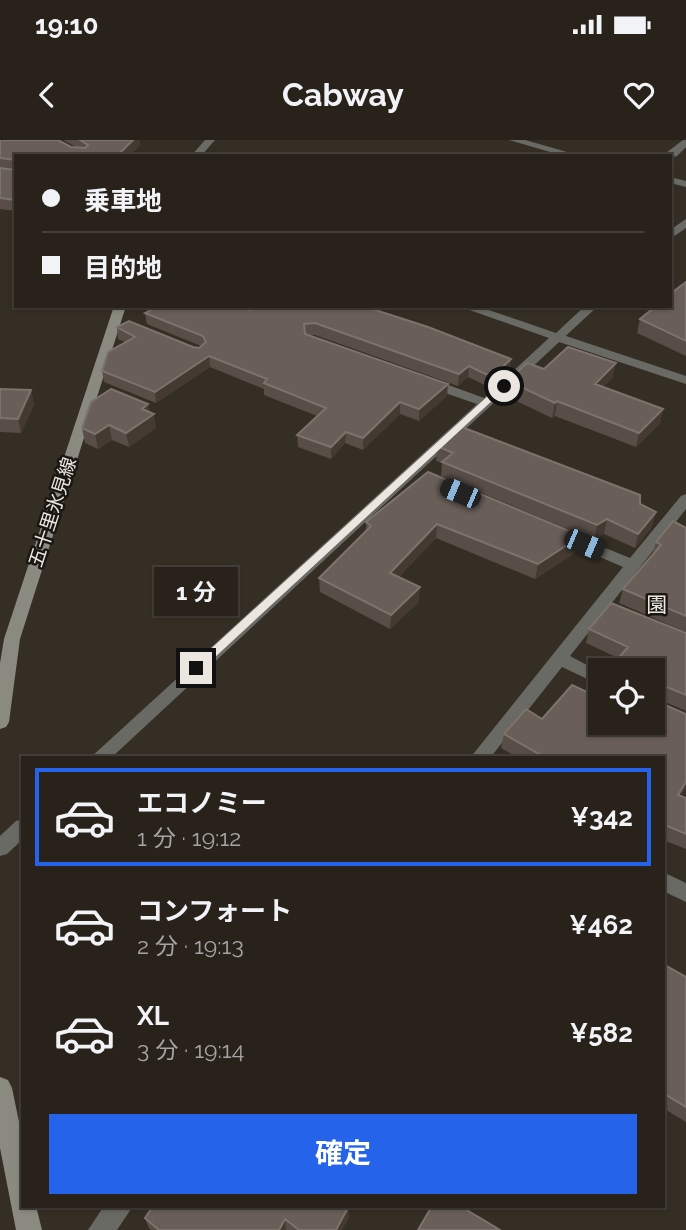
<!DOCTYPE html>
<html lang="ja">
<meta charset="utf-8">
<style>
body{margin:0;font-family:Raleway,"Noto Sans JP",sans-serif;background:#342f28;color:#f1f3f6;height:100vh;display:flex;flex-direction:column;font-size:26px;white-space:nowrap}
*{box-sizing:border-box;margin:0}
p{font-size:23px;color:#a5a4a3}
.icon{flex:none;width:38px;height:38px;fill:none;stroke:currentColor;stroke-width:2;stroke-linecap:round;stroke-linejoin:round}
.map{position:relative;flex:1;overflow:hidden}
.side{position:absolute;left:21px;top:616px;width:644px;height:452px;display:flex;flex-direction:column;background:#28221b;border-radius:0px;box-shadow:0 2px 5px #0004,0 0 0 2px #443f3a}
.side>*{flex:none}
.top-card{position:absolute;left:14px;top:14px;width:658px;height:154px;border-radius:0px;box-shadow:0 2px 5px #0004,0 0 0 2px #443f3a;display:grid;align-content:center;height:154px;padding:0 28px;background:#28221b}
.controls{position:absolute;left:588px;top:518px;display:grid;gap:14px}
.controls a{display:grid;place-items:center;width:77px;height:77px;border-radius:0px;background:#28221b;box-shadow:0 2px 5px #0004,0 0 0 2px #443f3a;font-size:35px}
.end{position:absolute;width:32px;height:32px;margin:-16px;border:9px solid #ebe6e0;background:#111;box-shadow:0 0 0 4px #111}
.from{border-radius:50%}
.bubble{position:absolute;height:49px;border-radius:0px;background:#28221b;box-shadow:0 2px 5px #0004,0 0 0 2px #443f3a;font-size:23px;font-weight:700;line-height:49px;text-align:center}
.car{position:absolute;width:21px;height:42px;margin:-21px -10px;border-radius:9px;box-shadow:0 0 5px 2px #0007;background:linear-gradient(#222 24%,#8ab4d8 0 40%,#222 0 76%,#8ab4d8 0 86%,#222 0)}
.top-card b{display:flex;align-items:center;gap:24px;height:66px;font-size:26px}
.top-card b+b{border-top:2px solid #443f3a}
.top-card i{width:18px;height:18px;background:#f1f3f6}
ul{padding:12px 0 0;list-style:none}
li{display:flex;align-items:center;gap:21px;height:98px;margin:0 14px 10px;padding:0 14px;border:4px solid transparent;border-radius:0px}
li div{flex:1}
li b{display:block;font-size:26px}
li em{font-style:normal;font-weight:700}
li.current{border-color:#2563eb}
li>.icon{width:63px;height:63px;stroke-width:1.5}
.cta{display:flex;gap:14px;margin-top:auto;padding:14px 28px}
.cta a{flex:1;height:80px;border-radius:0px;background:#2563eb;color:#fff;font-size:28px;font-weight:700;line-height:80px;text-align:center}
.status{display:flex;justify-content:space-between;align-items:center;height:49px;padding:0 35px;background:#28221b;direction:ltr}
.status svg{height:19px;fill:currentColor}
header{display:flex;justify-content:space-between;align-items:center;height:91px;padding:0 28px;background:#28221b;font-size:32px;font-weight:700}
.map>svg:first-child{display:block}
</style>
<div class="status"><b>19:10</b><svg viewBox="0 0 49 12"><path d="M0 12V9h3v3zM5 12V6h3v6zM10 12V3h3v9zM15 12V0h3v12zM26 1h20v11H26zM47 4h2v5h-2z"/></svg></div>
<header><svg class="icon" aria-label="back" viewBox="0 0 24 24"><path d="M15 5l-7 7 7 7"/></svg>Cabway<svg class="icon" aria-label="heart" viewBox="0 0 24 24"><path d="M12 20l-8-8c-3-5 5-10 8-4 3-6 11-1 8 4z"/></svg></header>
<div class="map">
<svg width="686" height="1090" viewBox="0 0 686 1090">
<rect width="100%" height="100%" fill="#352e24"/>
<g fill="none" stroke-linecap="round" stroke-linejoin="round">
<path fill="#6a6a64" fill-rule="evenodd" d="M205 0H215L201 16H191Z
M509 0H525L581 16H564Z
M683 0H686V7L677 16 670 18V16H662Z
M670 37 686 41V47L670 43Z
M686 79V88L670 99V90Z
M458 166H477L556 193 585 166H598L111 618H90L477 264 422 245V239H432L484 258 549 198Z
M686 354V369L570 516 600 532V545L562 527 490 618H470L623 427 554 397 551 394 554 391H564L630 418 681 356Z
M23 679V699L7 714 0 716V696L16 681Z
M663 732 686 743V762L663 751Z
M104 1066H133L117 1090H88Z"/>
<path fill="#6a6a64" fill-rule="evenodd" d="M557 193 686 236V244L553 200 551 197Z"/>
<path fill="#8b8a81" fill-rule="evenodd" d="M114 166H126L20 499 9 582 6 587 0 589V523L4 499Z
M0 937 8 940 12 948 23 1001V1066H36L42 1090H16L0 1008Z"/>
</g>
<path fill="#594d47" d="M0 0 76 7 63 0H139L140 5 16 16V71L0 69Z
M686 142V216L637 193 640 179Z
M149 166H243L250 170 254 169 248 166H363L510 231 491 248 468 237 458 246 315 195H307L447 256 419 281 400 274 363 310 345 303 331 319 298 307 297 295 317 276 264 255V249L210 227 156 263 104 242 102 231 125 202 118 199 117 187 193 207 199 208 201 206 147 184 145 173 154 168Z
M544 229 613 237 603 247 663 269 660 283 636 307 555 276 552 278 506 256 508 241Z
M0 249 31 250 34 265 21 293 0 292Z
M148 264 149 272 156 288 129 307 112 300 98 309 85 303 82 288Z
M437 306 640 364 652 387 635 408 604 394 594 400 441 336 442 323 436 321Z
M428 332 578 411 535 439 436 398 399 437 419 462 390 489 320 452 319 438 366 392V382Z
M686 388V492L619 463 623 449 652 416 656 402Z
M589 489 686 493V571L656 558V561L686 574V648L681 656 686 658V709L663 700V618H519L501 608 504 594 542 579 589 553 618 518 586 503Z
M663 824 686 837V982L663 968Z
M221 1068 349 1077 342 1090H151L149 1088 145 1078Z"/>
<path fill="#443a32" d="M133 0H139L140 5 130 16H117Z
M209 216 210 227 156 263 155 252Z
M511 219 510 231 491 248 492 237Z
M616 223 613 237 592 258 595 244Z
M469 226 468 237 458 246 459 234Z
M448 244 447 256 419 281V269Z
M31 250 34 265 21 293 18 279Z
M557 261 555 276 552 278 555 263Z
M400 262V274L363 310V298Z
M148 264 149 277 154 274 156 288 129 307 126 293 142 269Z
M663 269 660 283 636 307 639 293Z
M109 285 112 300 98 309 95 294Z
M346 292 345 303 331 319V307Z
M656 372 652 387 635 408 638 394Z
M607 379 604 394 594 400 597 385Z
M437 384 436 398 389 448 390 433Z
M581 396 578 411 535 439 538 424Z
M420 447 419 462 390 489 391 475Z
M686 642V648L673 669 678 655Z
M349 1066V1077L342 1090H336Z
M285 1079 286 1090H279Z"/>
<path fill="#695e58" stroke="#7d736d" stroke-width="2" d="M0 0H58L71 7 85 8 88 5 80 0H133L117 16H16V60L0 58V28L15 30 16 20 0 18Z
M686 142V201L640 179 656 166H670V154Z
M158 166H243L250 170 263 166H363L428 187 511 219 492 237 469 226 459 234 315 183 304 184 305 194 448 244 419 269 400 262 363 298 346 292 331 307 297 295 326 268 264 243 267 239 209 216 155 252 102 231 108 212 135 197 117 187 129 181 193 207 199 208 206 202 203 196 145 173Z
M568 207 616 223 595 244 663 269 639 293 557 261 555 263 508 241 527 223 544 229Z
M0 249 31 250 18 279 0 278Z
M111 249 148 264 142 269 154 274 126 293 109 285 95 294 82 288 91 262Z
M459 286 640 355V364L656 372 638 394 607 379 597 385 442 322 453 313 437 306Z
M428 332 581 396 538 424 437 384 390 433 420 447 391 475 319 438 371 386 366 382Z
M673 381 686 388V476L623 449 661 405 656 402Z
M611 463 686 493V555L655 542 656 561 686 574V642L678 655 686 658V694L663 684V618H546L504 594 526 569 542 579 572 545 589 553 600 540V583H653V530H608L628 507 589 489Z
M663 824 686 837V967L663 953Z
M153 1066H219L221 1068 223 1066H349L336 1090H299L285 1079 279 1090H159L145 1078Z
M432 1066H460L500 1090H418Z"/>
<path fill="#ebe6e0" d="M501 244 508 246 200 531H192V526Z"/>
<g text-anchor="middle" stroke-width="5" stroke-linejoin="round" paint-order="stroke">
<g font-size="19" fill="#ebe6e0" stroke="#1a1713">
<text transform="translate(52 372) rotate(-72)" y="7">五十里氷見線</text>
</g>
<g font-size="21" fill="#ebe6e0" stroke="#1a1713">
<text x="657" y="472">園</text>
</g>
</g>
</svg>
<div class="controls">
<a><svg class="icon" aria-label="locate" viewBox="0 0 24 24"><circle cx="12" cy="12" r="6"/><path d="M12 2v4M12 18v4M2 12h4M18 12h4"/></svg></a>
</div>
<i class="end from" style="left:504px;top:246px"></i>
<i class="end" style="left:196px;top:528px"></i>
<div class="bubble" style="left:154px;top:427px;width:84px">1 分</div>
<i class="car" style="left:460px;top:353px;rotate:293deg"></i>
<i class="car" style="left:584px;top:404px;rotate:113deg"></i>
<div class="top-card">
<b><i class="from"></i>乗車地</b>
<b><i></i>目的地</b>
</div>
<section class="side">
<ul>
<li class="current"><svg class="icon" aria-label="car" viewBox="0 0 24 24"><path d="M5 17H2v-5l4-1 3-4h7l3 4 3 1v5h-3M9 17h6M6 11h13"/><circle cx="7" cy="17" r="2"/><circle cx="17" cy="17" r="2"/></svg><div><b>エコノミー</b><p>1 分 · 19:12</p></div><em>¥342</em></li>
<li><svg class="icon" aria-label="car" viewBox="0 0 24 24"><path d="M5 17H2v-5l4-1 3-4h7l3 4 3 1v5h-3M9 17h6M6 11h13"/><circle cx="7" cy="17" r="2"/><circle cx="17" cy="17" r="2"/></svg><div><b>コンフォート</b><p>2 分 · 19:13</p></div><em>¥462</em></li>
<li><svg class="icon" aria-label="car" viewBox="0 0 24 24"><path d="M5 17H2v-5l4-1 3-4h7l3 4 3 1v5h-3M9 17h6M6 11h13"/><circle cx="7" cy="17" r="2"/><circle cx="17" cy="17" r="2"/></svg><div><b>XL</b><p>3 分 · 19:14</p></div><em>¥582</em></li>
</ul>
<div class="cta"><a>確定</a></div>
</section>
</div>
